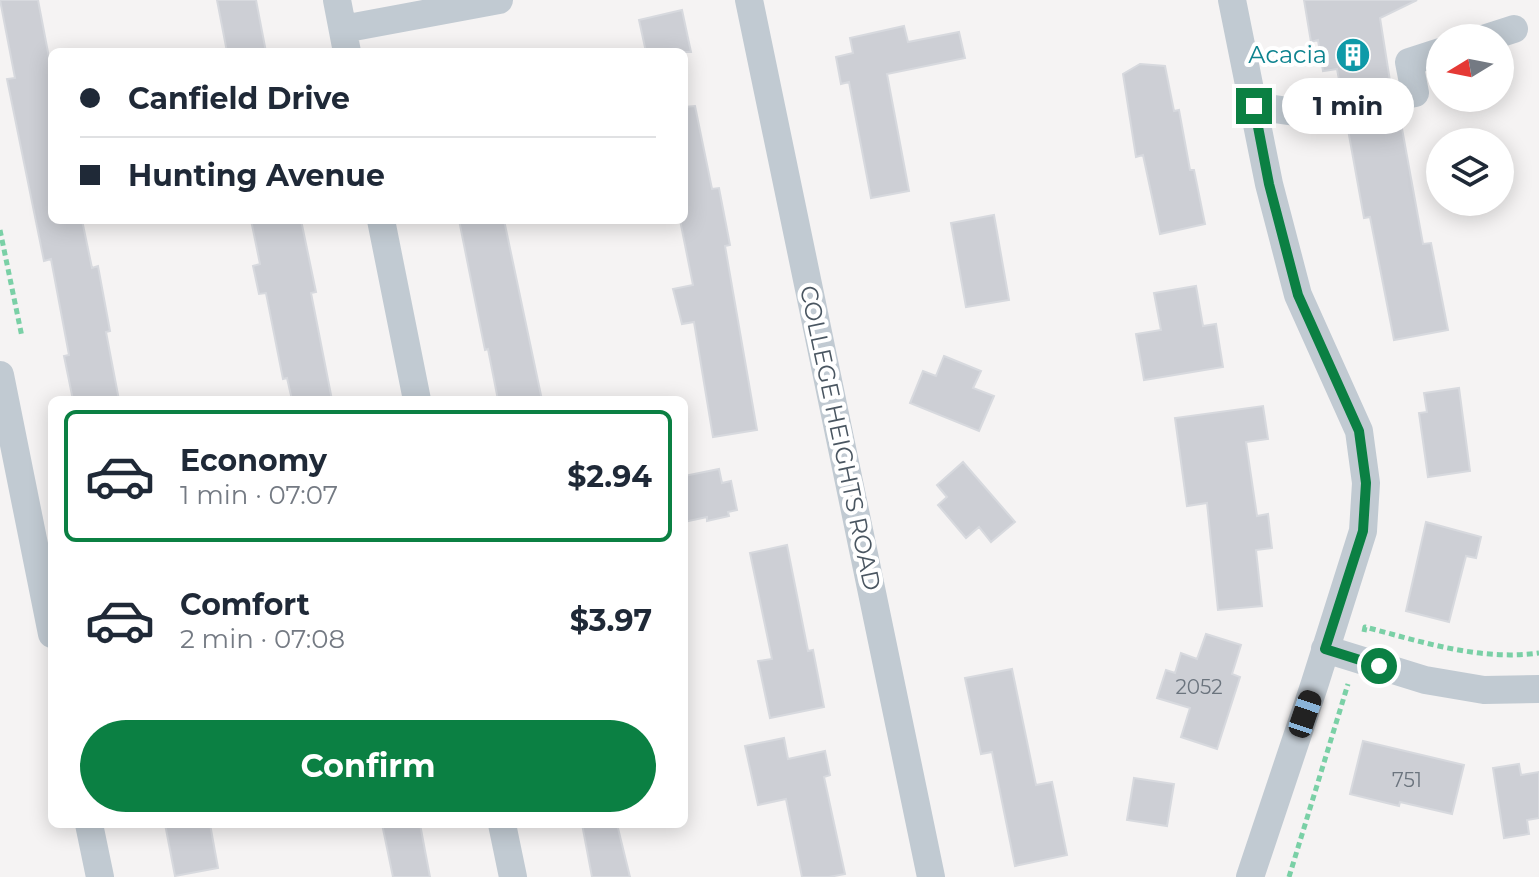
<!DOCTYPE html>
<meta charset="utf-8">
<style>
body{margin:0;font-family:Montserrat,sans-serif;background:#f2f2f3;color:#1f2937;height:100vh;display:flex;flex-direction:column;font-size:30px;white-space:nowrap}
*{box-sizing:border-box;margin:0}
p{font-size:26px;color:#747a83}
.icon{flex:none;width:44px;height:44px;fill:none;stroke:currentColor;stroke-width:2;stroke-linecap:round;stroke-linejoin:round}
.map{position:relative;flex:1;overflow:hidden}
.drawer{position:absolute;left:48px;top:396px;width:640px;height:432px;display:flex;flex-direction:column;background:#fff;border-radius:12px;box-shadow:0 4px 20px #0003}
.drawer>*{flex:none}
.hud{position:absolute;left:48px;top:48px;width:640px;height:176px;border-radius:12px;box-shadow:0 4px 20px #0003;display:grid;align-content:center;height:176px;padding:0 32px;background:#fff}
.needle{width:52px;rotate:260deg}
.fabs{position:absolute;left:1426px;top:24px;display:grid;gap:16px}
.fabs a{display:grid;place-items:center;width:88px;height:88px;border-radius:50%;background:#fff;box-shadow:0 4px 20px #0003;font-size:40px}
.end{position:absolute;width:36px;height:36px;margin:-18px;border:10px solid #0b8043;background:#fff;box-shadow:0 0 0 4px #fff}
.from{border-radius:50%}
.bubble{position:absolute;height:56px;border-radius:28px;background:#fff;box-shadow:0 4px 20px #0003;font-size:26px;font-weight:700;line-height:56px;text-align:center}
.car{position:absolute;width:24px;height:48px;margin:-24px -12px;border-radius:10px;box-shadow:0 0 6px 2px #0007;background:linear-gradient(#222 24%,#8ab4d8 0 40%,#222 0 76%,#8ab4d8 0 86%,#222 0)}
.hud b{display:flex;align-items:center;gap:28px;height:76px;font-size:30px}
.hud b+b{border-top:2px solid #e0e1e3}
.hud i{width:20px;height:20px;background:#1f2937}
ul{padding:14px 0 0;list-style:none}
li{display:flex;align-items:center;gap:24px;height:132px;margin:0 16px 12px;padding:0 16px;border:4px solid transparent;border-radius:12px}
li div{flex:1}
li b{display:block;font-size:30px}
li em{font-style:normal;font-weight:700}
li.on{border-color:#0b8043}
li>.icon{width:72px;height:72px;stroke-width:1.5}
.button{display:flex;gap:16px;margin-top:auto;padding:16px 32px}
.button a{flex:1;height:92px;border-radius:48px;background:#0b8043;color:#fff;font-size:32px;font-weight:700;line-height:92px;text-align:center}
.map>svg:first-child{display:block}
</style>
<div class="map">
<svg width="1539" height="877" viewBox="0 0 1539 877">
<rect width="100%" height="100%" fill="#f5f3f3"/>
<path fill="#cdcfd5" stroke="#d7d9de" stroke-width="2" d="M0 0H38L52 73V220H82L92 268 98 266 110 331 106 332 119 400H73L64 356 69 355 51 259 44 261 7 79 15 78Z
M217 0H256L266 52H227Z
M1304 0H1417L1380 18 1390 81 1341 90 1337 69 1323 71 1318 40 1311 42Z
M682 10 691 52H646L639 20Z
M904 26 908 42 959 32 965 58 887 74 909 191 871 198 849 82 841 84 836 57 853 53 850 38Z
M1140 64 1165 66 1174 111 1179 110 1190 170H1194L1205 224 1160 234 1143 155 1136 157 1123 74Z
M695 106 712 189 719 188 730 245 725 246 757 430 713 437 694 322 682 324 673 289 693 285 680 220H684V107Z
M1396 114 1398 124 1401 123 1423 244 1431 243 1448 330 1394 340 1370 217 1364 218 1347 124Z
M994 215 1009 300 966 307 951 223Z
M251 220H301L316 292 311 293 332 400H292L287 378 283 379 266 293 259 294 253 266 260 264Z
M459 220H504L542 400H498L488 349 485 350Z
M1196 286 1203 326 1216 324 1223 367 1144 380 1136 334 1161 330 1154 293Z
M944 356 981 371 973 388 994 396 979 431 910 403 923 371 936 376Z
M1459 388 1470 471 1428 477 1419 413 1427 412 1424 393Z
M1263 406 1268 439 1246 442 1257 516 1268 514 1272 548 1256 550 1262 606 1218 610 1207 503 1187 506 1175 418Z
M963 462 1015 522 991 542 979 527 966 538 938 505 947 497 937 485Z
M719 469 722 483 731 481 737 510 728 512 729 516 707 521V517L684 522V476Z
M1426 522 1481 537 1476 558 1466 556 1449 622 1406 611Z
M787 545 808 651 813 650 824 707 770 718 758 661 772 659 750 553Z
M1206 634 1241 645 1232 674 1240 677 1217 749 1181 737 1190 708 1157 698 1166 670 1175 673 1181 653 1197 659Z
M1012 669 1036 785 1052 782 1067 855 1015 866 992 752 981 754 965 678Z
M784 738 788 759 825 751 830 775 824 777 845 874 829 877H802L786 799 758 805 745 746Z
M1363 741 1464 765 1452 814 1400 802 1399 806 1350 794Z
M1519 764 1521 775 1539 772V818L1527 820 1529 834 1504 838 1493 768Z
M1134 778 1174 784 1167 826 1127 820Z
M165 824H210L218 868 175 876Z
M382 824H420L430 877H393Z
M582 824H617L630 877H592Z"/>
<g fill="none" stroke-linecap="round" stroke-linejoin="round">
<path stroke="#7ad0a6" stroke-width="5" stroke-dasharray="6 4" stroke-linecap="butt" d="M0 230 22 337
M1364 632 1365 627C1423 642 1479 661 1539 653
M1289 877 1348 684"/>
<path stroke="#c1cad2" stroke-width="28" d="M337 0 347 52
M749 0 931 877
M1232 0 1269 184 1298 295 1359 431 1366 483 1363 531 1314 686 1250 877
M343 29 499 0
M1486 38 1514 29
M1254 106 1295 112 1330 110 1415 93 1409 62 1440 52
M381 220 417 400
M0 375 52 634
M1325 649 1425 680 1484 690 1539 689
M89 824 100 877
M502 824 513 877"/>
</g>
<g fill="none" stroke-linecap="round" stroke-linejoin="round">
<path stroke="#0b8043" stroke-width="10" d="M1254 106 1269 184 1298 295 1359 431 1366 483 1363 531 1325 649 1379 666"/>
</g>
<defs>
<g id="building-disc" transform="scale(1.8)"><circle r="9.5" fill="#0f9aa8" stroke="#fff"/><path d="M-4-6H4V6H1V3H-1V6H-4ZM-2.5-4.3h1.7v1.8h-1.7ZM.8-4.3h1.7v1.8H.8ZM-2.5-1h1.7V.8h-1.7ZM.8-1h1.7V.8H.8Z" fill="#fff"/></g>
</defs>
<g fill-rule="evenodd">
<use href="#building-disc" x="1353" y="55"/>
</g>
<g text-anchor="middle" stroke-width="8" stroke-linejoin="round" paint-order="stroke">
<g font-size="20" fill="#6b747e">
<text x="1199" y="694">2052</text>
<text x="1407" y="787">751</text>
</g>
<g font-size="24" fill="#0d838f" stroke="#fff" text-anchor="end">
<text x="1327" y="63">Acacia</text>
</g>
<g font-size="24" fill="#4a5661" stroke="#fff">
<text transform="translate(840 438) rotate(78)" y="8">COLLEGE HEIGHTS ROAD</text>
</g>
</g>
</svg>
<div class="fabs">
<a><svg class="needle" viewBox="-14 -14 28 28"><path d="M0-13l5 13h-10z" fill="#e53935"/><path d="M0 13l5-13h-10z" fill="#747a83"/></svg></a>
<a><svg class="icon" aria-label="layers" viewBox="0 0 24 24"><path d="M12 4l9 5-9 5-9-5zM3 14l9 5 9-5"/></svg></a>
</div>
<i class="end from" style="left:1379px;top:666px"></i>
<i class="end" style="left:1254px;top:106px"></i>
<div class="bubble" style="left:1282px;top:78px;width:132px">1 min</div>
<i class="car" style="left:1305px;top:714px;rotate:19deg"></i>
<div class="hud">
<b><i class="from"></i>Canfield Drive</b>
<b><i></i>Hunting Avenue</b>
</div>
<section class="drawer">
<ul>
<li class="on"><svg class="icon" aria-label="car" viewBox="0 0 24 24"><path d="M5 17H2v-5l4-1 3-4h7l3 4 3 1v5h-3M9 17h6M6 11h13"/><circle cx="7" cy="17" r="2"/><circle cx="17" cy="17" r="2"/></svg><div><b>Economy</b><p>1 min · 07:07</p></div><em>$2.94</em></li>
<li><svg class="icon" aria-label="car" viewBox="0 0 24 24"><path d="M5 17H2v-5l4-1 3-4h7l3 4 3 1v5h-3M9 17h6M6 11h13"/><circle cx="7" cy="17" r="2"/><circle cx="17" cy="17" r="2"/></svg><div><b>Comfort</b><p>2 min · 07:08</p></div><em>$3.97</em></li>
</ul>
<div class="button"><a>Confirm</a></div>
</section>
</div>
